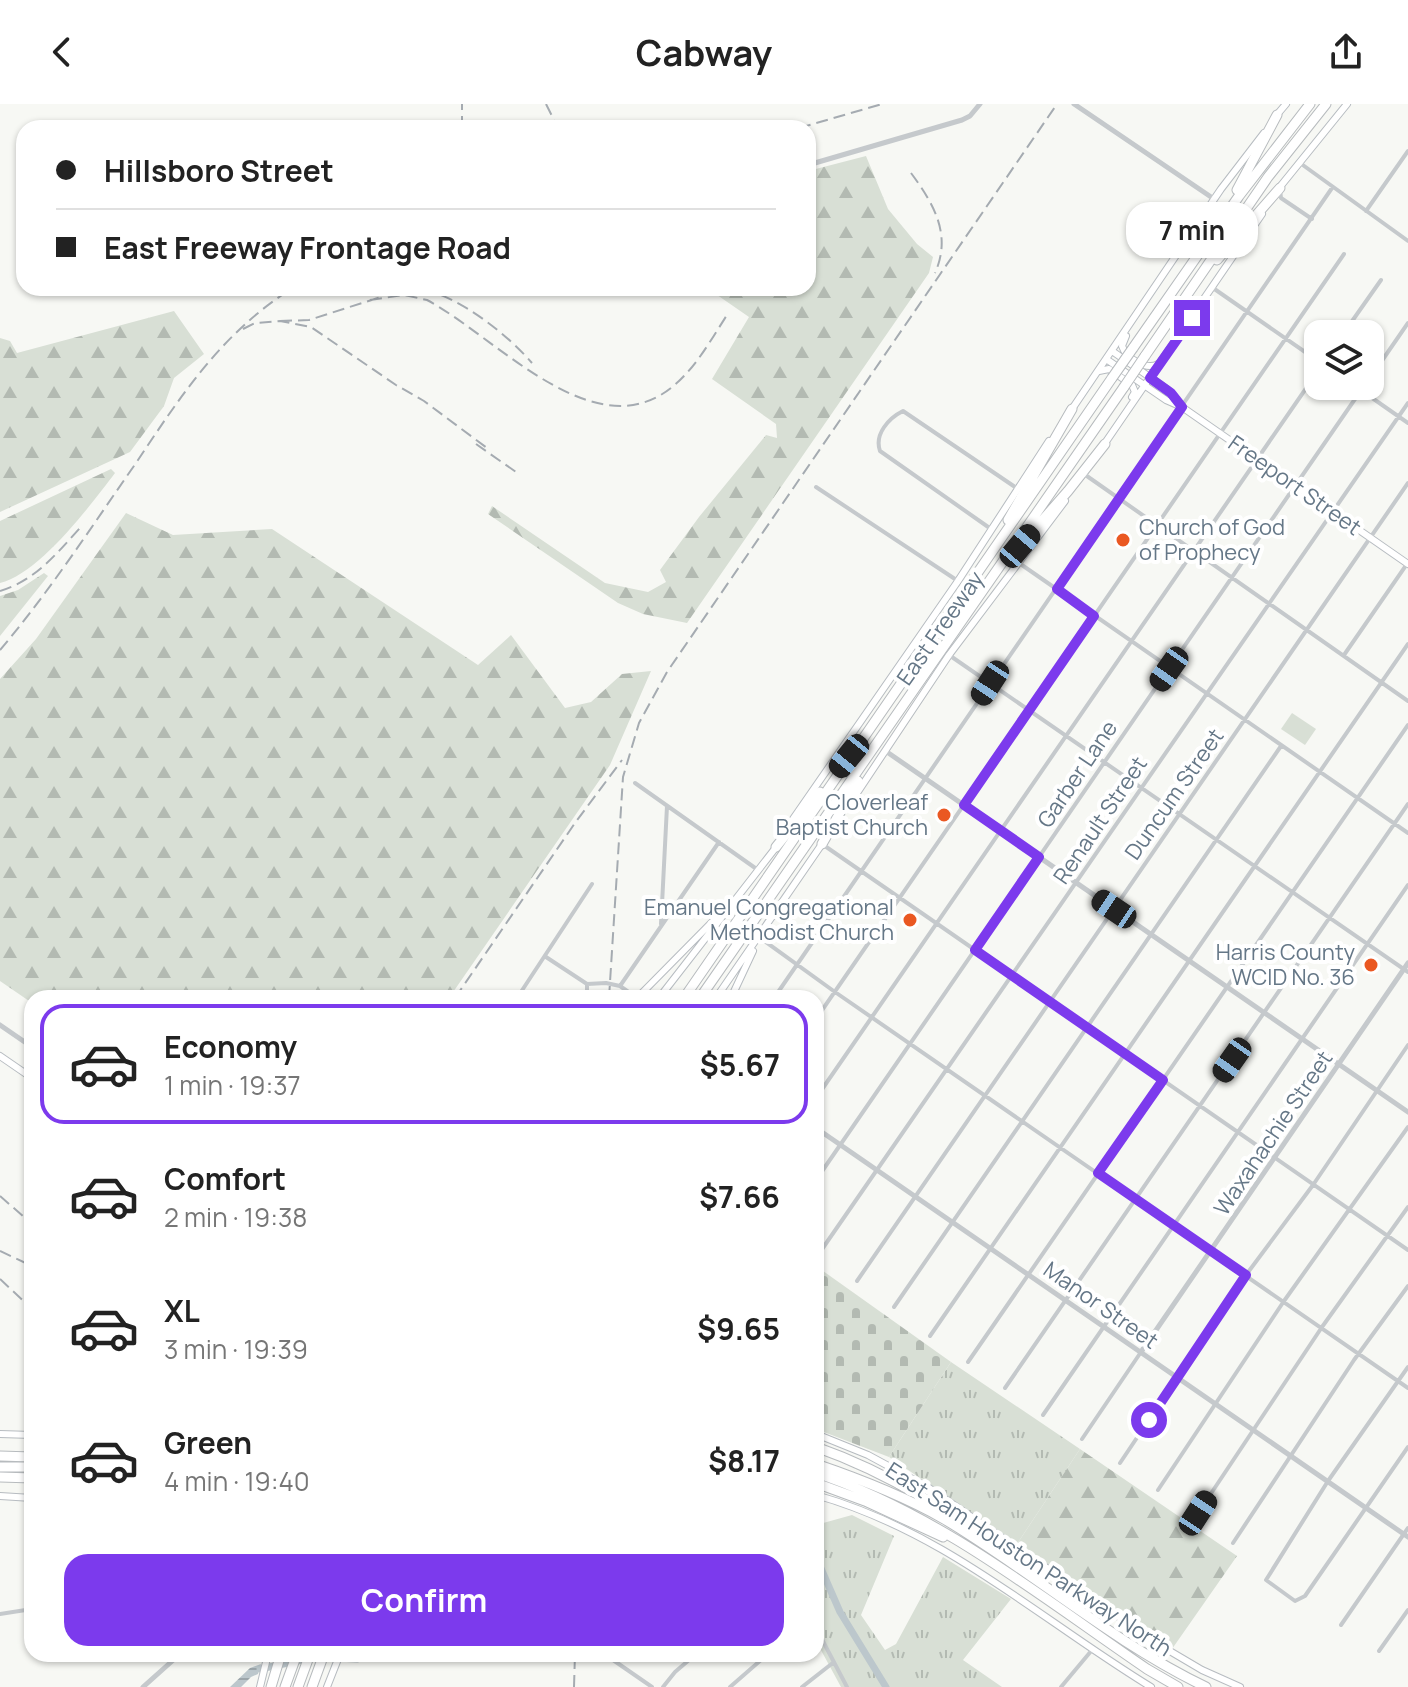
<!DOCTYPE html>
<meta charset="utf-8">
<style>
body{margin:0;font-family:Manrope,sans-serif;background:#f6f6f6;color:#222;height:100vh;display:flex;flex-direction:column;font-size:30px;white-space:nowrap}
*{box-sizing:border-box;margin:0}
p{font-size:26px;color:#767676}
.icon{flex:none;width:44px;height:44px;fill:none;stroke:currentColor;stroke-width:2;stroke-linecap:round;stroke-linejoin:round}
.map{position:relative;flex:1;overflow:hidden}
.side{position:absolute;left:24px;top:886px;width:800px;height:672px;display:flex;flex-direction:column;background:#fff;border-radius:24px;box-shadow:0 2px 6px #0004}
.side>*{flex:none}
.banner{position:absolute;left:16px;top:16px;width:800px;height:176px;border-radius:24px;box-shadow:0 2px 6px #0004;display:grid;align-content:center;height:176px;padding:0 40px;background:#fff}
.tools{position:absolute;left:1304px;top:216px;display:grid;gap:16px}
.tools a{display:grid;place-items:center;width:80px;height:80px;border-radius:16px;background:#fff;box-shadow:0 2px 6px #0004;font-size:40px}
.end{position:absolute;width:36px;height:36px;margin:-18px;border:10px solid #7c3aed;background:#fff;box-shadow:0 0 0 4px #fff}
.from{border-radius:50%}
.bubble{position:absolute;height:56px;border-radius:24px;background:#fff;box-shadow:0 2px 6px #0004;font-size:26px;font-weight:700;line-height:56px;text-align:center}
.car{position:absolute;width:24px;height:48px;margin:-24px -12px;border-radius:10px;box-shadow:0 0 6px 2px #0007;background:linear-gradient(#222 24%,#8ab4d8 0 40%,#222 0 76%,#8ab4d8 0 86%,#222 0)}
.banner b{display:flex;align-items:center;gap:28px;height:76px;font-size:30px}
.banner b+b{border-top:2px solid #e0e0e0}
.banner i{width:20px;height:20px;background:#222}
ul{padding:14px 0 0;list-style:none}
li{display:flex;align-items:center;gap:24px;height:120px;margin:0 16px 12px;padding:0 24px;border:4px solid transparent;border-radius:24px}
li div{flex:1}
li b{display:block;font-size:30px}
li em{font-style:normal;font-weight:700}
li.active{border-color:#7c3aed}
li>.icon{width:72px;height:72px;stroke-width:1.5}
.action{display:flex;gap:16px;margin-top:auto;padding:16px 40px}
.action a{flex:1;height:92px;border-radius:24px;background:#7c3aed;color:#fff;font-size:32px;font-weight:700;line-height:92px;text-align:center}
header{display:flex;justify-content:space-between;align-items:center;height:104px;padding:0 40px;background:#fff;font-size:36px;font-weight:700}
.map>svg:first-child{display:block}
</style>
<header><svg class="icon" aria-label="back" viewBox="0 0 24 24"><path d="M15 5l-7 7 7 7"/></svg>Cabway<svg class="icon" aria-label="share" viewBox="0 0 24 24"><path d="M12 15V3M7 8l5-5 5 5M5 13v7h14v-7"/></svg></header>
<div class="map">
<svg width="1408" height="1583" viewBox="0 0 1408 1583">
<defs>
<pattern id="grass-tufts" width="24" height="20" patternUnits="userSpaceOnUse" patternTransform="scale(2)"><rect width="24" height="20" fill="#d8dfd5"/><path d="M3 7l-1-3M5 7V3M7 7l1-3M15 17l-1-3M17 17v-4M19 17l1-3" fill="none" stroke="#b3bab2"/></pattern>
<pattern id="forest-firs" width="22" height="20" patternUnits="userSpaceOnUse" patternTransform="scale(2)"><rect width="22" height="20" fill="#d8dfd5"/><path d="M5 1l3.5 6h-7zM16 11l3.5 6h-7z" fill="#b3bab2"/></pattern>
<pattern id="cemetery-stones" width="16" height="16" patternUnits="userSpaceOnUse" patternTransform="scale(2)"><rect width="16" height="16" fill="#d8dfd5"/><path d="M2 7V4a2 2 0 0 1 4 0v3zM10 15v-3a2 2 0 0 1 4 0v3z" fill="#b3bab2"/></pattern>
<pattern id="water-rules" width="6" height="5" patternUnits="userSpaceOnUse" patternTransform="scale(2)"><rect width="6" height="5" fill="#bcc7cc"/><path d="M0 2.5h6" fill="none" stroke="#9ca6ab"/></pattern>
</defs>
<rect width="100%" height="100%" fill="#f7f8f4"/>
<path fill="url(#grass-tufts)" d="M951 1258 1080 1345 1017 1440 889 1353Z
M852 1411 894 1432 861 1511 885 1546 896 1540 943 1453 1011 1495 963 1556 1002 1583H841L816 1537V1421Z"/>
<path fill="url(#forest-firs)" d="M866 52 888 105 917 140 933 153 929 169 687 519 643 510 618 499 488 410 492 402 605 479 648 488 666 478 660 466 699 413 766 331 777 334 776 320 712 275 749 213 707 184H808V67Z
M174 207 204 250 174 274 164 302 130 348 0 408V234L10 237 17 249Z
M111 365 115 369C90 402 39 470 0 479V417Z
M126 409 173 431 272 425 478 561 511 531 565 604 591 598 622 570 651 567 610 661 449 894H32V899L0 877V575L36 535Z
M44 469 48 472 0 532V492L18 486Z
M1080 1345 1237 1452 1172 1545 1096 1496 1017 1440Z"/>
<path fill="url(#cemetery-stones)" d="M816 1162 951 1258 889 1353 816 1325Z"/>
<path fill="#d8dfd5" d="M1292 609 1316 625 1305 641 1281 625Z"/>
<path fill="url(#water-rules)" d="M261 1560 258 1570 251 1573 241 1583H230L250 1564Z"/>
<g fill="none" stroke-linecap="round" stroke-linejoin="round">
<path stroke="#bcc7cc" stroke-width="7" d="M816 1453 840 1508 886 1583
M260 1565 316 1553 357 1555 367 1550"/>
<g stroke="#b7bcc1" stroke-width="8">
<path id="secondary" d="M1275 13 1286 0
M1279 84 1347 0
M1126 232 1122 242C1126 254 1146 267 1158 260
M1112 247 1167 285 1181 301
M1106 255 1166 296 1182 303 1408 460
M1099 267 1109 265 1132 281 1135 288 1132 293
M1072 305 1221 85 1264 29
M1103 342 1262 110
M847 704 949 551 1065 397
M793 715 958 477 1049 337
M637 894 718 812
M659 894 777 742
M716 894 822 740
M731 894 753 847
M0 952 32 974
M0 1330 32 1331
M816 1330 868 1351 929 1384 1163 1543 1202 1566 1240 1583
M816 1391C946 1428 1038 1514 1151 1583
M0 1392 32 1394
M260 1583 268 1550
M327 1583 340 1550"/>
</g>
<g stroke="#b7bbbe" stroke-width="11">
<path id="motorway" d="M1237 86 1277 11
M1217 156 1280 84
M1133 244 1239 92 1310 0
M1145 252 1268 73 1326 0
M1008 416 1072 305
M1025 436 1068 387 1105 340
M822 740 858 677
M776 743 820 688
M684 894 1112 274
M700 894 1124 283
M816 1343C893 1370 958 1413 1023 1461
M0 1352 32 1353
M816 1360C860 1375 904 1392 944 1415 1033 1468 1112 1538 1206 1583
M0 1363H32
M816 1369C939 1410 1041 1493 1147 1565L1178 1583
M0 1373 32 1374
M816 1379 865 1397 943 1433
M271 1583 281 1550
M285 1583 297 1550
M298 1583 310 1550
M312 1583 324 1550"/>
</g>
<path stroke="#c5c9cc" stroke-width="4" d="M1300 59 1408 137
M1280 86 1281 94 1312 115
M1366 107 1408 47
M1213 184 1318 257
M1343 230 1381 176
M1370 274 1408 219
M1355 282 1408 319
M1084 370 1408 597
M816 383 958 477
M991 425 880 347C874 330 889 314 903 307L1018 385
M1019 459 1408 729
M949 551 1408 868
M1344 551 1407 460
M635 679 758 766
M822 740 1408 1146
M661 820 667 702
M759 833 835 888 1408 1284
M546 853 587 880 606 879 620 882 637 894
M587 880V894
M620 882 719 738
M517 894 592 780
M774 894 1332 84
M816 915 1344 150
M816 994 1318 267
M816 1076 1364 282
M818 1151 1408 299
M857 1177 1408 379
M894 1203 1281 642
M930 1232 1408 540
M968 1258 1408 621
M1408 1263 1328 1377 1266 1476 1295 1497 1305 1492 1408 1343
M1005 1284 1408 700
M1043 1311 1408 781
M1082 1335 1141 1248
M1120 1359 1246 1171 1313 1081 1408 941
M1158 1386 1284 1197 1408 1023
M1198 1409 1322 1223 1408 1103
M1233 1439 1354 1256 1408 1182
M0 1510 32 1505
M1341 1521 1408 1424
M816 1524 847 1583
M1379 1547 1408 1506
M609 1550 613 1556 652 1583
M663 1583 675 1568 696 1550
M730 1583 768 1550
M802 1583 834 1558
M1061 1583 1092 1546"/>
<path stroke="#c5c9cc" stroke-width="5" d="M1074 0 1214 95
M808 61 962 16 970 12 980 0
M887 648 1408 1008
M0 921 32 943
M816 1024 1408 1433
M1141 1248 1408 859
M143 1583 180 1550"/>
<use href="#secondary" stroke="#fff" stroke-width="6"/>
<use href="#motorway" stroke="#fff" stroke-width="9"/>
<path stroke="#a5abb1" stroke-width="2" stroke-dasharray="12 6" stroke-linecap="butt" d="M546 0 558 24
M462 24V0
M799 24 882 0
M911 69C934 100 952 131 935 169
M424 186C460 193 508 231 532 259
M370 196 404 191 427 196C500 235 603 357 683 273 701 255 715 229 729 208
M280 217 309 216 381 193
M243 225 255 219 280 217 311 223 396 281 424 297 487 344
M476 340 516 368
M0 487C36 476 56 450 80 424
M0 546C50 487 92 422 136 359 180 293 223 227 293 184
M455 894 575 719 622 656
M609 894 623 673 639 619 667 568 1057 0
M0 1092 32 1120
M0 1147 32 1162
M0 1175 32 1205
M574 1583 575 1550"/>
<g stroke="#b7bbbe" stroke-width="11" stroke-linecap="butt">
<path id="motorway-bridge" d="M1112 274 1133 244
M1124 283 1145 252"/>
</g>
<use href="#motorway-bridge" stroke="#fff" stroke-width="9"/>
</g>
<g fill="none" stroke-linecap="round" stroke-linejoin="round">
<path stroke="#7c3aed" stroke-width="10" d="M1149 1316 1246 1171 1098 1069 1163 976 975 846 1039 753 964 701 1094 512 1057 485 1182 303 1171 289 1150 274 1192 214"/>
</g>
<g fill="#ea5822" stroke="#fff" stroke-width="3">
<circle cx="1123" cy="436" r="8"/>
<circle cx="944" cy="711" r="8"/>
<circle cx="910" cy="816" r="8"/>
<circle cx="1371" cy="861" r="8"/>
</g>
<g text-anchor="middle" stroke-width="8" stroke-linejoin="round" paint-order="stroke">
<g font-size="22" fill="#657787" stroke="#fff">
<text transform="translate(1295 381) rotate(35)" y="8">Freeport Street</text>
<text transform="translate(940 524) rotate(-55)" y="8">East Freeway</text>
<text transform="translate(1077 670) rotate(-56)" y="8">Garber Lane</text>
<text transform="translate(1174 690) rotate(-55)" y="8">Duncum Street</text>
<text transform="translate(1100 716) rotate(-56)" y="8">Renault Street</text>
<text transform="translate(1273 1029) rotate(-56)" y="8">Waxahachie Street</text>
<text transform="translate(1101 1201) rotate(35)" y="8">Manor Street</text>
<text transform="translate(1029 1455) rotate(33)" y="8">East Sam Houston Parkway North</text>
</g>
<g font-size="22" fill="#657787" stroke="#fff" text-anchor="end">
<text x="1139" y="431" text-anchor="start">Church of God<tspan x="1139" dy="25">of Prophecy</tspan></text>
<text x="928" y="706">Cloverleaf<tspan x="928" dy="25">Baptist Church</tspan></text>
<text x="894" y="811">Emanuel Congregational<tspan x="894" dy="25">Methodist Church</tspan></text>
<text x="1355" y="856">Harris County<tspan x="1355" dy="25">WCID No. 36</tspan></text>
</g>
</g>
</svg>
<div class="tools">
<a><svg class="icon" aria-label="layers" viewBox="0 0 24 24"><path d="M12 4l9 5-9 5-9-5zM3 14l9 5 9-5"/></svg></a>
</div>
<i class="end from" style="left:1149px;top:1316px"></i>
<i class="end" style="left:1192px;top:214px"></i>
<div class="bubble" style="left:1126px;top:98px;width:132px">7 min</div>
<i class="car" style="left:1020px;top:442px;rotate:40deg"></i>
<i class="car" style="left:1169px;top:565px;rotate:215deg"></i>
<i class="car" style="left:990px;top:579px;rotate:213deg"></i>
<i class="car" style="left:849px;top:652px;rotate:219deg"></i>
<i class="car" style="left:1114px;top:805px;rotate:304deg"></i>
<i class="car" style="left:1232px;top:956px;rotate:215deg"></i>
<i class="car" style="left:1198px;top:1409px;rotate:33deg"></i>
<div class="banner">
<b><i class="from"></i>Hillsboro Street</b>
<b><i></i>East Freeway Frontage Road</b>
</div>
<section class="side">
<ul>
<li class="active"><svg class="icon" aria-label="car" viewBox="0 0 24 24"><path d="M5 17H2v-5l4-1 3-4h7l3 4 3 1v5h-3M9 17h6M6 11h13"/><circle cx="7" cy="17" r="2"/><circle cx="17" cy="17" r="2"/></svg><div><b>Economy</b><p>1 min · 19:37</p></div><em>$5.67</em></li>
<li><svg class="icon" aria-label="car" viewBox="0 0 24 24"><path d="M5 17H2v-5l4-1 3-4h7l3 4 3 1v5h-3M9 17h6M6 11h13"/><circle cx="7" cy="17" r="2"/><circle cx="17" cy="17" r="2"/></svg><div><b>Comfort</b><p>2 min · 19:38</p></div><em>$7.66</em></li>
<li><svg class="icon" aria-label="car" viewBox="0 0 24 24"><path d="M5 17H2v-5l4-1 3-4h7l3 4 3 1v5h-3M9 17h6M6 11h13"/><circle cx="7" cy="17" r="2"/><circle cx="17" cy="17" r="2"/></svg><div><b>XL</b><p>3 min · 19:39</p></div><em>$9.65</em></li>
<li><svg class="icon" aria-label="car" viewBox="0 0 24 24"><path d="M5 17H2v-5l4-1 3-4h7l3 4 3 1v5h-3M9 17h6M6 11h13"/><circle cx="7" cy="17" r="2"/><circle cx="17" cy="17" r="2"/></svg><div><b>Green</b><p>4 min · 19:40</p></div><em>$8.17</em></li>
</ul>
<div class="action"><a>Confirm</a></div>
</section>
</div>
